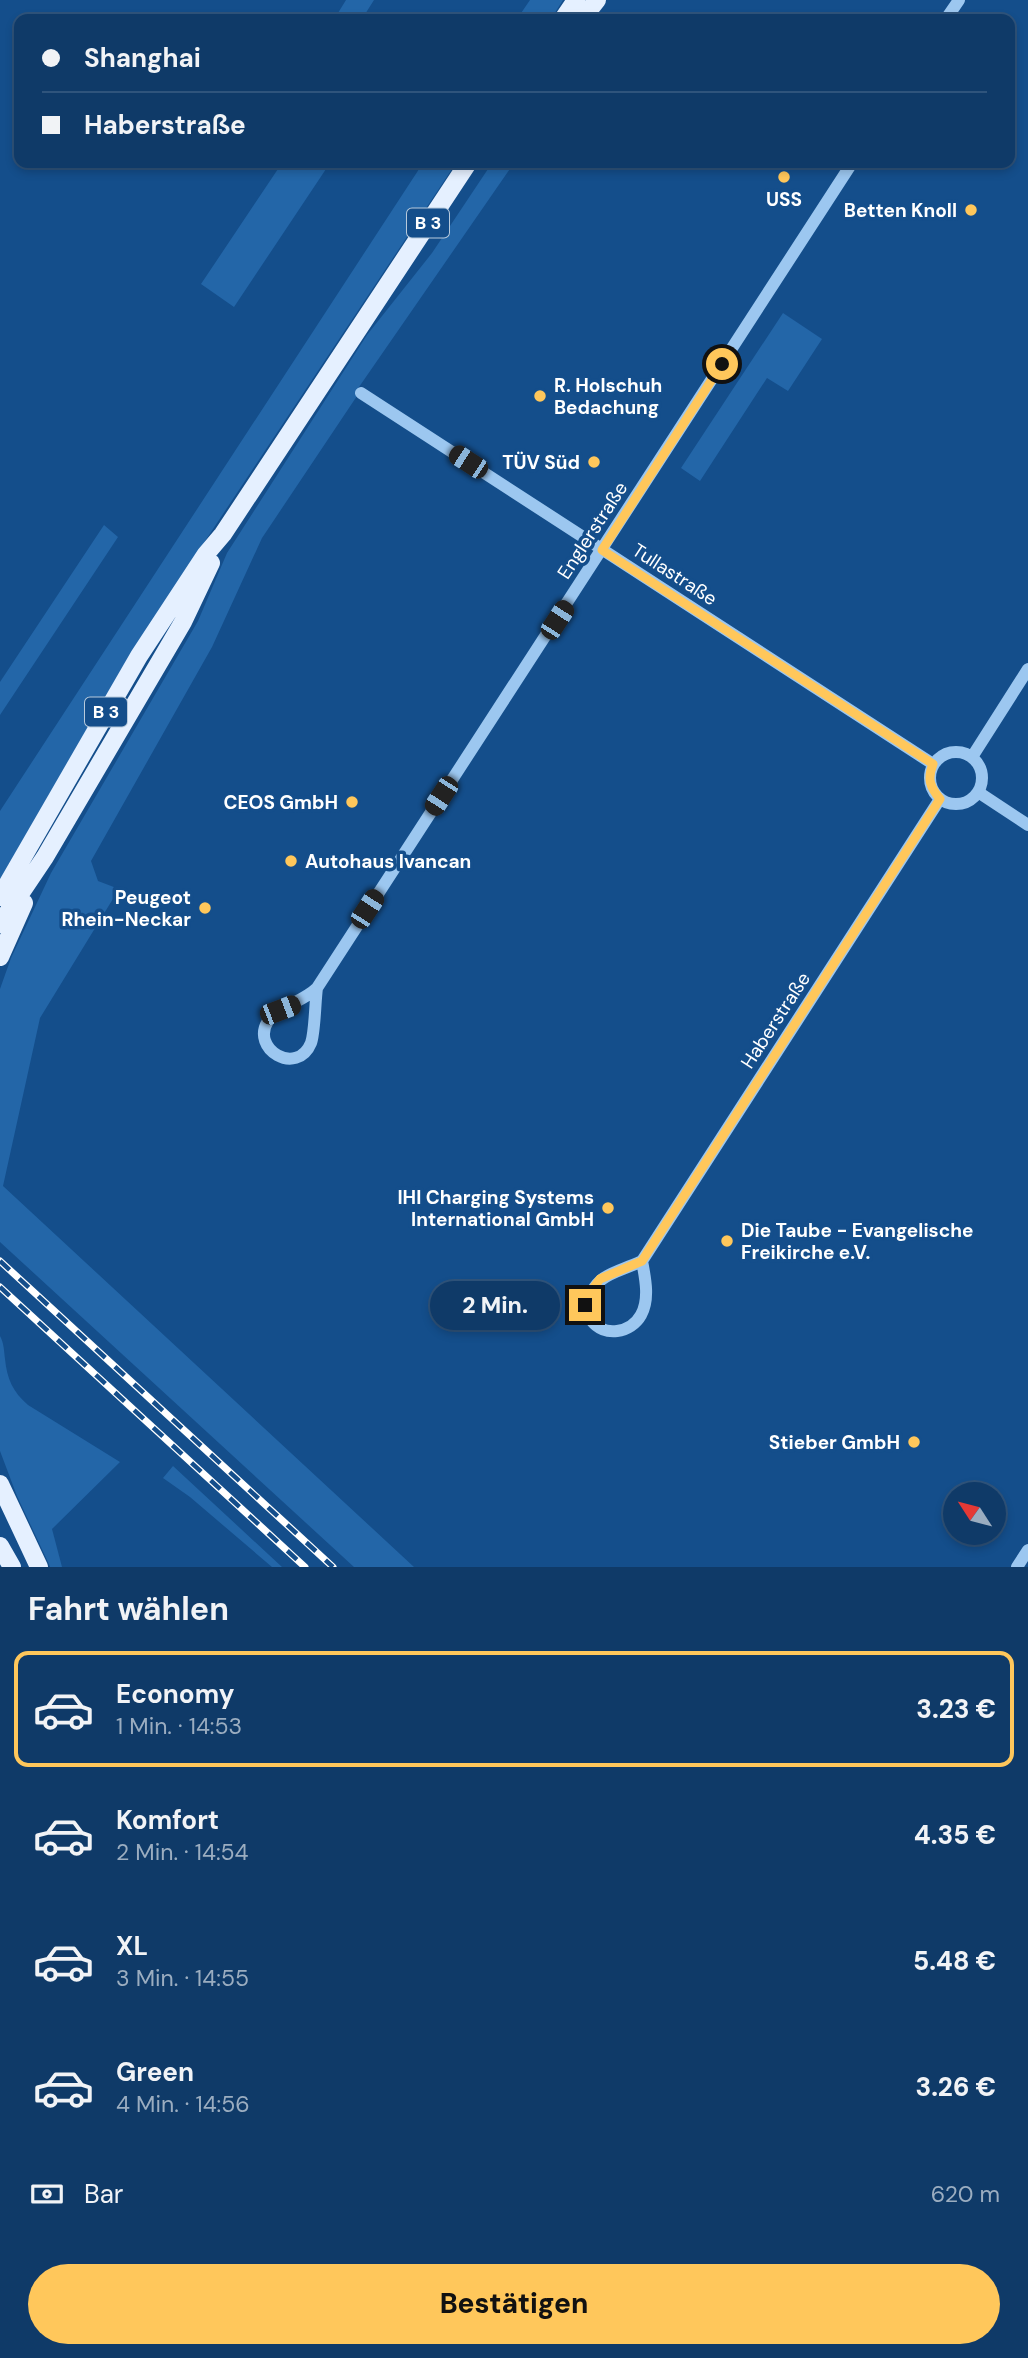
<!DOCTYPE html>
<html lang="de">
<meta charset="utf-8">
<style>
body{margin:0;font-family:"DM Sans",sans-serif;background:#1d4571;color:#f1f3f6;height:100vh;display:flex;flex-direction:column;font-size:26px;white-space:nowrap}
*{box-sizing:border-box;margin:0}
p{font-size:23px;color:#9badc0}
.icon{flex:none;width:38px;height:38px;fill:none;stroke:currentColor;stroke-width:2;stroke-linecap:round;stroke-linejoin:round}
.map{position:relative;height:1567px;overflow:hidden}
.details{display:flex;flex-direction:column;background:#0f3a68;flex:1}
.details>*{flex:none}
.guide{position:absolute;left:14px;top:14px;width:1001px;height:154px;border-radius:14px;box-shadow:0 4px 10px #0003,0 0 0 2px #2f547c;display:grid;align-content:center;height:154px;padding:0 28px;background:#0f3a68}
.needle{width:46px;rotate:306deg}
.controls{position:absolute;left:943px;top:1482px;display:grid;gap:14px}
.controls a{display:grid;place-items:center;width:63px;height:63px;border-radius:50%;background:#0f3a68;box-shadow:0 4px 10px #0003,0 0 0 2px #2f547c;font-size:35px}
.end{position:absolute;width:32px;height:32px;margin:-16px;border:9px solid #ffc75b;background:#111;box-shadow:0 0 0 4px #111}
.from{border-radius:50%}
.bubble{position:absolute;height:49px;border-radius:24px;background:#0f3a68;box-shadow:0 4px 10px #0003,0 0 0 2px #2f547c;font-size:23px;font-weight:800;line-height:49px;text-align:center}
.car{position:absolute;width:21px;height:42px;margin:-21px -10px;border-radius:9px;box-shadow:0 0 5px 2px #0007;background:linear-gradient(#222 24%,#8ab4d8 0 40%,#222 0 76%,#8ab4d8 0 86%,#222 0)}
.guide b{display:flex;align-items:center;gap:24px;height:66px;font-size:26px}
.guide b+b{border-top:2px solid #2f547c}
.guide i{width:18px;height:18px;background:#f1f3f6}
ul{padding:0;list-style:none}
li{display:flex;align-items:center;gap:21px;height:116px;margin:0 14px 10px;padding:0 14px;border:4px solid transparent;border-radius:14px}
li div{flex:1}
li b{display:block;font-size:26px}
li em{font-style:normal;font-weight:800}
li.active{border-color:#ffc75b}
li>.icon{width:63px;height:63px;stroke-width:1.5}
h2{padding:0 28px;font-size:32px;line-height:84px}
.pay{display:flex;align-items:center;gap:18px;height:77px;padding:0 28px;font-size:26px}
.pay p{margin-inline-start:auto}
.cta{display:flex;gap:14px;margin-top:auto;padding:14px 28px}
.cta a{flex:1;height:80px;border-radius:42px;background:#ffc75b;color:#111;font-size:28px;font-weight:800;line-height:80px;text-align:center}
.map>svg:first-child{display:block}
</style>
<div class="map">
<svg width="1028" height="1567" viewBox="0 0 1028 1567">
<rect width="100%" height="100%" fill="#144e8b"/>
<path fill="#2366a8" d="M346 0H374L362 19H348L338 13Z
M530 0H563L551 19H517Z
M282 163H330L234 307 201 284Z
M423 163H456L132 651 0 880V811Z
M492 163H514L359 387 357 396 262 538 212 647 91 861 98 881 119 889 40 1018 3 1186 414 1567H354L0 1242V989L11 958 51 873 198 621 227 553 367 335 432 253Z
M783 313 822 339 788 391 767 378 700 481 681 468Z
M104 525 118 537 0 715V682Z
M0 1336C4 1343 4 1351 5 1359 7 1379 13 1392 28 1405L120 1462 52 1529 62 1567H50L48 1562 17 1496 0 1451Z
M173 1466 282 1567H272L190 1497 163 1478Z"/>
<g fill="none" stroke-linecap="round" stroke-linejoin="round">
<path stroke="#9cc7f0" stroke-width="12" d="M946 19 959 0
M361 393 933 764
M930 778a26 26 0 1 1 52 0a26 26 0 1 1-52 0Z
M972 757 1028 669
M978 792 1028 825
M317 988C315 1002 315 1032 311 1043 297 1077 250 1049 268 1021 277 1007 303 1002 317 988L852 163
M642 1261C645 1277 650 1299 641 1315 631 1333 604 1338 591 1320 588 1316 586 1310 585 1305 598 1272 612 1275 642 1261L940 799
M1017 1567 1028 1550"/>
<path stroke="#e5f0ff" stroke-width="18" d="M563 19 576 0
M582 19 597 0
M0 897 139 656 206 554 223 534 468 163
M0 924 45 857 183 622 211 563
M0 957 24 903
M0 1484 39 1567
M0 1546 12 1567"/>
<g stroke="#fff" stroke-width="7">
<path id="rail" d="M0 1261 333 1567
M0 1287 305 1567"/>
</g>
<use href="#rail" stroke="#144e8b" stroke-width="4.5" stroke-dasharray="13" stroke-linecap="butt"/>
</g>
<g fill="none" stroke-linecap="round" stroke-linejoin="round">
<path stroke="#ffc75b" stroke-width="9" d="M585 1305 591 1291 600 1279 642 1261 940 799C930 787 927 779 933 764L602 550 722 364"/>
</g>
<g fill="#ffc75b" stroke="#144e8b" stroke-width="2.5">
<circle cx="784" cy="177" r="7"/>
<circle cx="971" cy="210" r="7"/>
<circle cx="540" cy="396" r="7"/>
<circle cx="594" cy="462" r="7"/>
<circle cx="352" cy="802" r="7"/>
<circle cx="291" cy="861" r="7"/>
<circle cx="205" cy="908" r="7"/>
<circle cx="608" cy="1208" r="7"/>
<circle cx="727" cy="1241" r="7"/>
<circle cx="914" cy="1442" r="7"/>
</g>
<g text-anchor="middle" stroke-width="7" stroke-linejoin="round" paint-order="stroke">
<g fill="#144e8b" stroke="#b8cadc" stroke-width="2">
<rect x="407" y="208.5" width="42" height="29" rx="5"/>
<rect x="85" y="697.5" width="42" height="29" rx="5"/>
</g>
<g font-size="18" font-weight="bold" fill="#fff">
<text x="428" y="229">B 3</text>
<text x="106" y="718">B 3</text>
</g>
<g font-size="19" font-weight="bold" fill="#fff" stroke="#144e8b" text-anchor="end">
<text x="784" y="206" text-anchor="middle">USS</text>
<text x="957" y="217">Betten Knoll</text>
<text x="554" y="392" text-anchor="start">R. Holschuh<tspan x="554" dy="22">Bedachung</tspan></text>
<text x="580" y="469">TÜV Süd</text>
<text x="338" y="809">CEOS GmbH</text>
<text x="305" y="868" text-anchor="start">Autohaus Ivancan</text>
<text x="191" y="904">Peugeot<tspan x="191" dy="22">Rhein-Neckar</tspan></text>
<text x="594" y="1204">IHI Charging Systems<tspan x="594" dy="22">International GmbH</tspan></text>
<text x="741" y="1237" text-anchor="start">Die Taube - Evangelische<tspan x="741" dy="22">Freikirche e.V.</tspan></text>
<text x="900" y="1449">Stieber GmbH</text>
</g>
<g font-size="19" fill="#fff" stroke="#144e8b">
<text transform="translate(592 530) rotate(-57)" y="7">Englerstraße</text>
<text transform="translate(675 574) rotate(33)" y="7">Tullastraße</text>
<text transform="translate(775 1020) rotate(-57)" y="7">Haberstraße</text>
</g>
</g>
</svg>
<div class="controls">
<a><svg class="needle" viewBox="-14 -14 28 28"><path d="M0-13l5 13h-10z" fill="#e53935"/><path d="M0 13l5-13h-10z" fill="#9badc0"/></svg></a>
</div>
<i class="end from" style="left:722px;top:364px"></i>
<i class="end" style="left:585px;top:1305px"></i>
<div class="bubble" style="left:430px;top:1281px;width:130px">2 Min.</div>
<i class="car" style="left:468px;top:462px;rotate:303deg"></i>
<i class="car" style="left:557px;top:620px;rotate:33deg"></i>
<i class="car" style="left:441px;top:796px;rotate:213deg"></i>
<i class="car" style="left:367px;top:909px;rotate:33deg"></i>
<i class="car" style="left:280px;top:1010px;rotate:69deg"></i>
<div class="guide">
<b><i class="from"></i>Shanghai</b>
<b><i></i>Haberstraße</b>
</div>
</div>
<section class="details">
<h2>Fahrt wählen</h2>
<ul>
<li class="active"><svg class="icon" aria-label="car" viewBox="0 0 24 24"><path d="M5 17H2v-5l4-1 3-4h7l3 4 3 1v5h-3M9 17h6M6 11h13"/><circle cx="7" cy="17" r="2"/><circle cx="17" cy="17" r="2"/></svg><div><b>Economy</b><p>1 Min. · 14:53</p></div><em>3.23 €</em></li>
<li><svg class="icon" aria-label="car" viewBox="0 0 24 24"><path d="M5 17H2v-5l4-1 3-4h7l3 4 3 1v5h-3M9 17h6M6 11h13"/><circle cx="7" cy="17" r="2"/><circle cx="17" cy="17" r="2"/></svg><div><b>Komfort</b><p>2 Min. · 14:54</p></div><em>4.35 €</em></li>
<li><svg class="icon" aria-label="car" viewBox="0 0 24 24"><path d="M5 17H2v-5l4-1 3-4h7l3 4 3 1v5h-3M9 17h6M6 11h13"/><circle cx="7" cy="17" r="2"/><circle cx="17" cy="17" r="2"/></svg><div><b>XL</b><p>3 Min. · 14:55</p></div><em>5.48 €</em></li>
<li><svg class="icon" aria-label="car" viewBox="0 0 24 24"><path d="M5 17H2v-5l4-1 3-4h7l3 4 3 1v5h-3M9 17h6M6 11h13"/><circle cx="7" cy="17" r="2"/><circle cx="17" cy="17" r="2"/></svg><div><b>Green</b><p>4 Min. · 14:56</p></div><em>3.26 €</em></li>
</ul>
<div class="pay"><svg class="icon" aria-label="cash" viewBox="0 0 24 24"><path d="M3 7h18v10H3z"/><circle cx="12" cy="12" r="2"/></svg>Bar<p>620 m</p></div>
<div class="cta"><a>Bestätigen</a></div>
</section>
